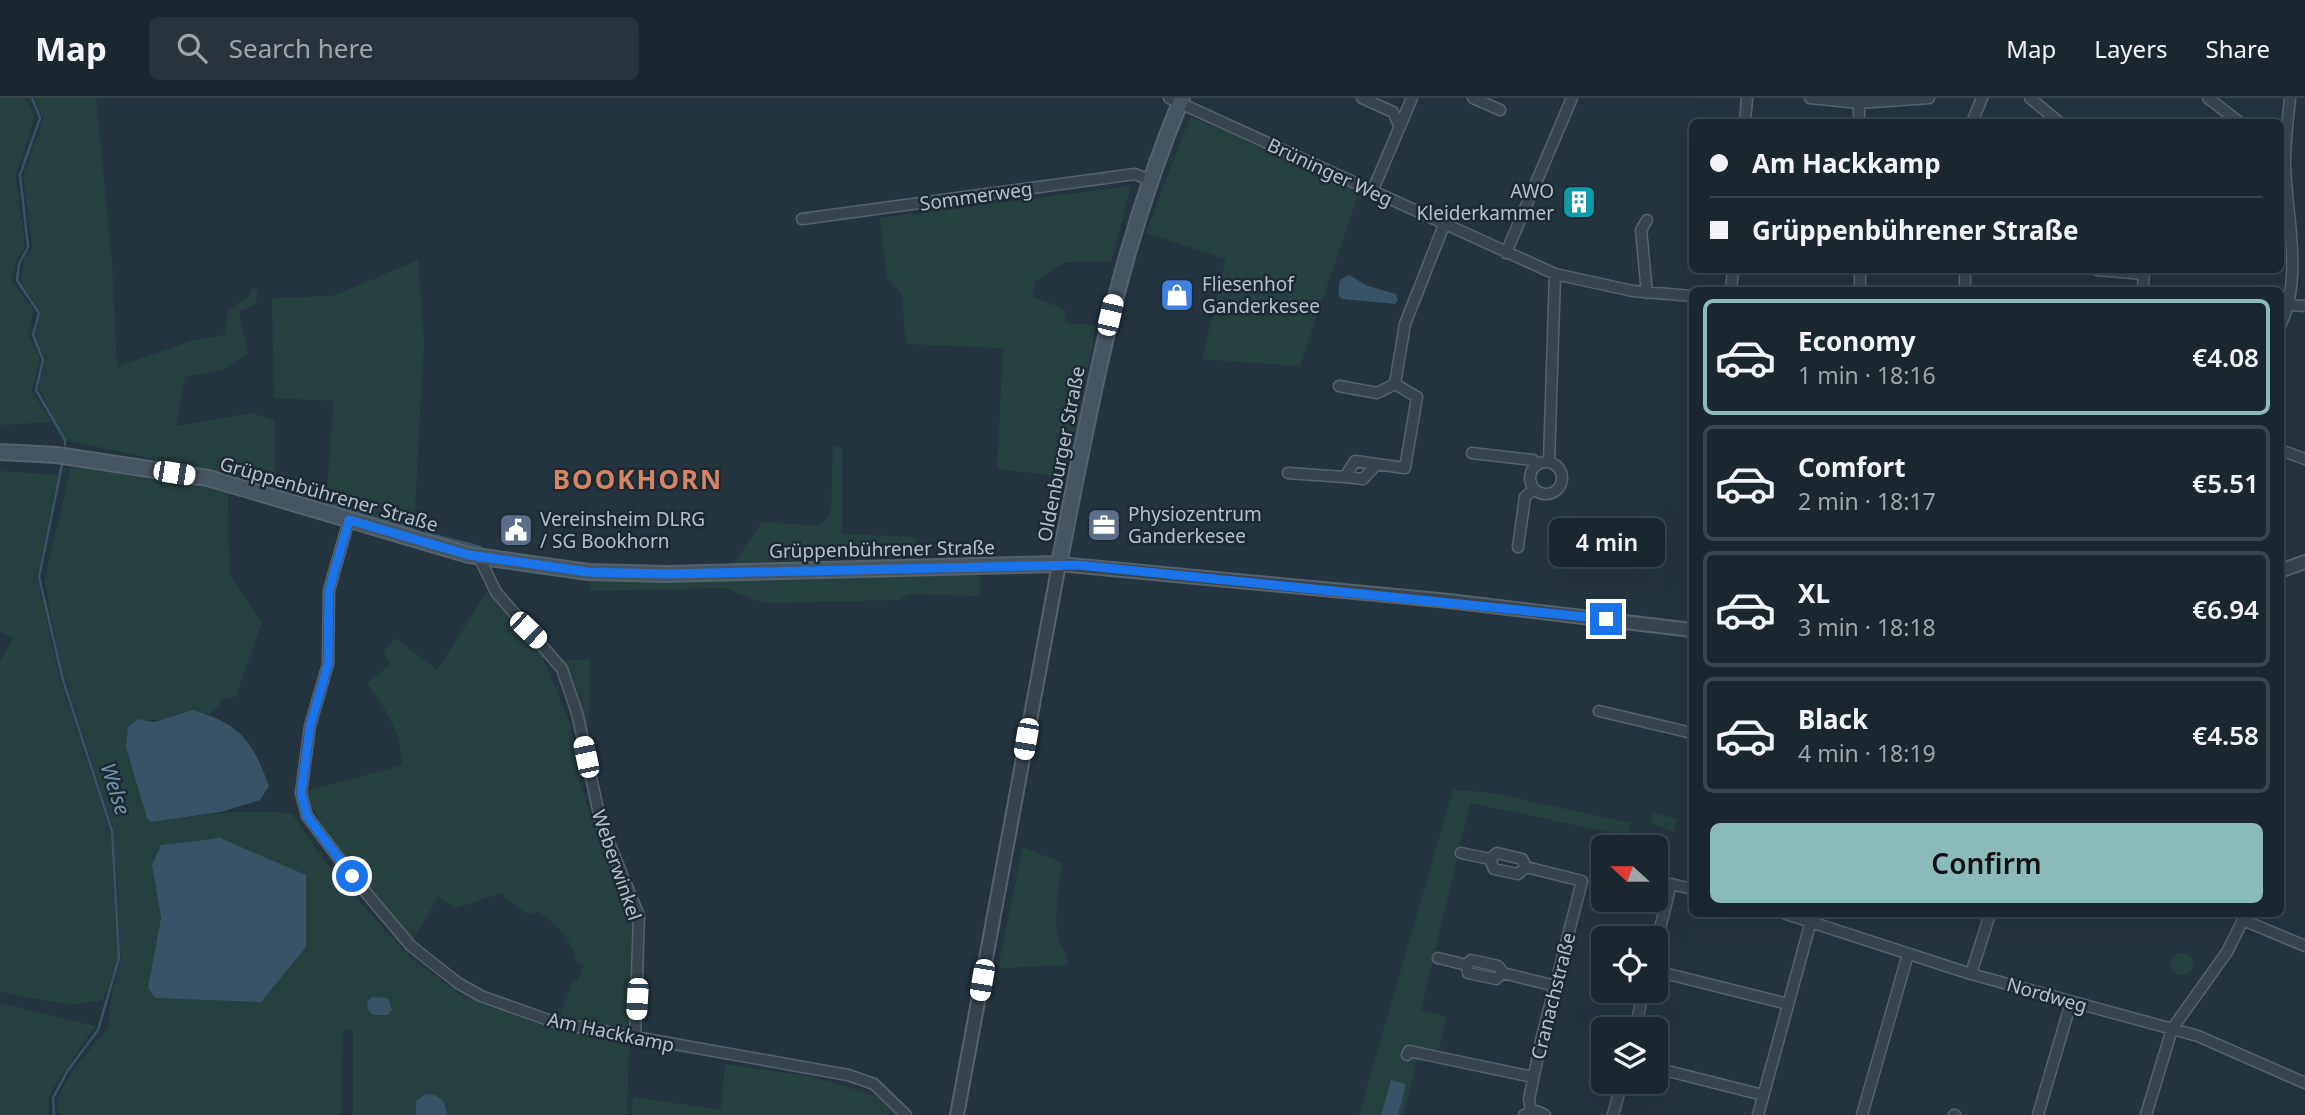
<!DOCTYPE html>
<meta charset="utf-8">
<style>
body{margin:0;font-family:"Noto Sans",sans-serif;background:#28333b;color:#f1f3f6;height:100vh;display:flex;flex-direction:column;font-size:26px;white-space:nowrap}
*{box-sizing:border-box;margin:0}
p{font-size:23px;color:#a0a5aa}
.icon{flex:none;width:38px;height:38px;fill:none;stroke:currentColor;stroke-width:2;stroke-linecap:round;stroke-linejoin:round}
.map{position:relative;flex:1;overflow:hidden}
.drawer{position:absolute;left:1689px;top:189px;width:595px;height:630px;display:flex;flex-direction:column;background:#1b272f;border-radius:10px;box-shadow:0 7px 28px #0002,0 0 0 2px #39444b}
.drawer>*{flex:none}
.hud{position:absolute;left:1689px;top:21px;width:595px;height:154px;border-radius:10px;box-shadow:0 7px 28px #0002,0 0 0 2px #39444b;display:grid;align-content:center;height:154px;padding:0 21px;background:#1b272f}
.needle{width:46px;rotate:291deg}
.buttons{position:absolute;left:1591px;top:737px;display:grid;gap:14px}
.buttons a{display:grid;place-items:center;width:77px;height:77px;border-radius:10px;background:#1b272f;box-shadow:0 7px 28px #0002,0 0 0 2px #39444b;font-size:35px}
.end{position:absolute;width:32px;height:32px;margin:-16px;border:9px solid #1a73e8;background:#fff;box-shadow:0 0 0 4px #fff}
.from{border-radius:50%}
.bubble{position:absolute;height:49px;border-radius:10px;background:#1b272f;box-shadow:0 7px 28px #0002,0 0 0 2px #39444b;font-size:23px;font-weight:600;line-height:49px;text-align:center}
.car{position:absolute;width:21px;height:42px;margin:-21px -10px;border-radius:9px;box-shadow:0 0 5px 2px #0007;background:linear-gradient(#fff 24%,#345 0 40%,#fff 0 76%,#345 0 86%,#fff 0)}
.hud b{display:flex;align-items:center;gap:24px;height:66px;font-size:26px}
.hud b+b{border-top:2px solid #39444b}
.hud i{width:18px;height:18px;background:#f1f3f6}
ul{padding:12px 0 0;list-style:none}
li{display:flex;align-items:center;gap:21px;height:116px;margin:0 14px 10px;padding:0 7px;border:4px solid #39444b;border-radius:10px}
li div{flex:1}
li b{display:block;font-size:26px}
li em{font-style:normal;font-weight:600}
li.on{border-color:#8bbbb9}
li>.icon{width:63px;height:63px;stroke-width:1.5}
.cta{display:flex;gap:14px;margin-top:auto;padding:14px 21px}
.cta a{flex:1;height:80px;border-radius:10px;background:#8bbbb9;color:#111;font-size:28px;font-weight:600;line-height:80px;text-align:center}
header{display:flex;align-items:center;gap:42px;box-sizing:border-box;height:98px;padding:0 35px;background:#1b272f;border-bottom:2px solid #39444b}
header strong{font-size:33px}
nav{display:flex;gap:38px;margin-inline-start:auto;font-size:24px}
.search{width:490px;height:63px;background:#28333b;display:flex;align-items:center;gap:18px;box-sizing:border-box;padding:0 24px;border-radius:10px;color:#a0a5aa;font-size:26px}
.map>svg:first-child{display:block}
</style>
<header>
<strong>Map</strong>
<div class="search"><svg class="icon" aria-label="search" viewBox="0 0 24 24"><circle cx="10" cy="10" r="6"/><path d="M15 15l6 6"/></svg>Search here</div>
<nav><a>Map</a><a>Layers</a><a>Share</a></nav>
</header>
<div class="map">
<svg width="2305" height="1017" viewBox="0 0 2305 1017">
<rect width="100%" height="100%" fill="#24343f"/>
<path fill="#26403f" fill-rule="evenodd" d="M0 0H25L35 19 16 78 25 149 16 164 11 183 34 212 28 237 40 262 32 293 51 324 0 327Z
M35 0H96L112 166 117 269 191 243 225 237 228 212 249 198 252 189 258 193 255 206 239 214 248 255 224 271 185 279 176 328 252 315 275 322V387L66 342 39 290 45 262 35 238 41 214C22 185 12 180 32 148L23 78 43 21Z
M1190 19 1278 54 1359 93 1300 268 1202 261 1226 161 1146 135Z
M1131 88 1111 164H1066L1035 183 1033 199 1066 212 1065 225 1096 227 1068 379 997 371 1003 250 906 246 902 198 887 178 880 120Z
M418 162 424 242 414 430 326 402 334 303 274 300 272 200 333 198Z
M837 348 842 350V436L914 439 922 456 734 465 762 424 820 428 831 416 833 349Z
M72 366 170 379 228 395 229 476 262 525 235 599 220 601 221 607 207 617C182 609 165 627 138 621L151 724C198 718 245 709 292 716L330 772 410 859 462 898 468 896 555 929 629 947 627 1017H447V1007C439 1000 432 993 421 997L416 1017H353V930L343 932 341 1017H58L57 1000 72 973 108 930 112 895 121 861 113 730 62 570 44 484ZM152 767 261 904 148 890 161 820Z
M0 373 58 377 37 480 60 582 110 733 118 860 103 902 71 907 0 894V563L14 540 0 533Z
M935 477H981L979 498 908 496 900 502 765 505 724 490 590 493V482Z
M487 494 506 510 540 553 570 626 580 688 613 776 634 820 628 933 559 921 573 883 577 884 584 867 577 865C571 840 560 828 538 814L527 816 500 795 455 810 438 799 413 842C373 796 326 752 307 693L403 667C399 631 388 614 367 585L391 566 383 555 395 540 437 572Z
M590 561 588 644 575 586 563 563Z
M1453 692 1492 695 1631 725 1628 738 1470 705 1421 912 1446 919 1438 957 1419 954 1403 1017H1359Z
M1654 715 1677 721 1674 734 1651 726Z
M1023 749 1062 765C1059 782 1053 827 1059 843 1063 854 1067 852 1068 867L998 870Z
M2171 866a11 11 0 1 1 22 0a11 11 0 1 1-22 0Z
M0 905 95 928 53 990 49 999V1017H0Z
M725 966 816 979 881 1000 896 1017H632L633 999 721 1012Z"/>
<path fill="#385266" d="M1349 177 1368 188 1396 196 1398 202 1395 206 1342 201 1338 197 1340 182Z
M193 612C241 627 252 642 269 688L260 702 221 714 151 724 147 720 126 649 128 629 138 621 154 624Z
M220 740 306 777V849L261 904 155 900 148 890 161 820 152 767 161 747Z
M373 899 388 900 392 912 388 917H373L368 912 367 903Z
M1391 982 1406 986 1398 1017H1381Z
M425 996C439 996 447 1003 447 1017H416V1003Z"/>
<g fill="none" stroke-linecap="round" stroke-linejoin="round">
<path stroke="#385266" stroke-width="2.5" d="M32 0 40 20 20 77 28 149 19 166 17 182 39 215 33 237 43 262 36 292 65 342V347
M327 405 414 431
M426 435 481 449
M54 1017 53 1000 68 972 98 932 119 860 112 733 63 582 39 479 62 367"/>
<g stroke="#56636d" stroke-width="13">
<path id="minor" d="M1169 0 1555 176 1633 193 1692 198
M1362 0 1393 14 1400 29
M1473 0 1500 12
M1810 0 1859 5 1929 0
M2030 0 2059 24
M2208 0 2239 24
M1859 5V24
M1745 24 1747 0
M1972 24 1982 0
M1372 94 1412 0
M802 121 1135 76 1149 82
M1647 122 1641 132 1647 195
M1506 155 1572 0
M1860 172V192
M2097 172 2144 176
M1731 192 1733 172
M1965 192V172
M2143 192 2144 172
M2290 207 2305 208
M2280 228C2304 180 2286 117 2285 64 2285 43 2288 21 2290 0
M1339 288 1377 295 1395 286
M2280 352 2305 361
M1472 355 1533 362 1536 368
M1530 380a16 16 0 1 1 32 0a16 16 0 1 1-32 0Z
M1549 364 1555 176
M1288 375 1345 379 1355 363 1405 370 1417 299 1395 286 1405 226 1444 127
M1345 379 1363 381 1376 367
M349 422 329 492 328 566 310 628 301 695 307 718 352 778 411 848 458 885 481 898 557 925 848 977 874 986 906 1017
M1518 449 1525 399 1534 391
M479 459 496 494 562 571 577 615 601 725 639 818 635 941
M1599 613 1692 635
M1461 755 1490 761 1497 755 1522 761 1526 769 1582 783 1542 939 1529 1001 1531 1013
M1490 761 1494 771 1518 776 1526 769
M1786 816 1971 876 2198 938 2305 985
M2243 822 2305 848
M1656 847 1671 786 1692 791
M1438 860 1467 867 1471 862 1498 868 1503 875 1555 888
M1467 867 1468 875 1496 881 1503 875
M1656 873 1788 906
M1971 876 1990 816
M1635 931 1644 892
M1407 957 1409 953 1533 979
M1656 970 1763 997
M1524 1017 1536 1013 1545 1017
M1613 1017 1622 984
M1758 1017 1811 823
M1862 1017 1908 856
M1954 1017H1955
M2038 1017 2071 904
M2146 1017 2172 931 2227 854 2246 816"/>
</g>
<g stroke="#56636d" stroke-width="16">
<path id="tertiary" d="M2280 473 2305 464
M957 1017 1059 466 1449 503 1692 532"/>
</g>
<g stroke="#56636d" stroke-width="18">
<path id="secondary" d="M0 354 57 357 208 380 469 457 588 474 666 476 1059 466C1091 303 1117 155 1182 0"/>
</g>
<use href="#minor" stroke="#38454f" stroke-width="10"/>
<use href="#tertiary" stroke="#38454f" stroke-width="12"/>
<use href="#secondary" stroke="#465562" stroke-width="14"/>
</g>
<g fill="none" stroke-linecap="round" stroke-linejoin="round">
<path stroke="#1a73e8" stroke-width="9" d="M352 778 307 718 301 695 310 628 328 566 329 492 349 422 469 457 588 474 666 476 1078 467 1606 521"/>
</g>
<defs>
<g id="building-square" transform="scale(1.75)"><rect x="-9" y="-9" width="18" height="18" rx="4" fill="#0f9aa8" stroke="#1d2a34"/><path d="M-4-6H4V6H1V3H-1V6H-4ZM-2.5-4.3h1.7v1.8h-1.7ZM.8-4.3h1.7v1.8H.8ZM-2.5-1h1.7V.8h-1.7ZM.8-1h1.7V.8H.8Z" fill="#fff"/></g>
<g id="shop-square" transform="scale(1.75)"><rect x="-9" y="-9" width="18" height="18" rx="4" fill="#3f7fe0" stroke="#1d2a34"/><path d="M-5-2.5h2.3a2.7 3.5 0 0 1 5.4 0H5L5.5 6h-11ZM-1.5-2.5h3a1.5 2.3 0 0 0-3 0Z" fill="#fff"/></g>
<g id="office-square" transform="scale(1.75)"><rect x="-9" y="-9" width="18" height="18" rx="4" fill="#5c6f8a" stroke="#1d2a34"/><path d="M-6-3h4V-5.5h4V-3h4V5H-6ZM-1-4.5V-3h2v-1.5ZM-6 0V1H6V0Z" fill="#fff"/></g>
<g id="civic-square" transform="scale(1.75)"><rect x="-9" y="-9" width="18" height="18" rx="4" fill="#5c6f8a" stroke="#1d2a34"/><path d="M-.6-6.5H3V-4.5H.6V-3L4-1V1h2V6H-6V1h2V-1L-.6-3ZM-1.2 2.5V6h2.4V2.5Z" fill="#fff"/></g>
</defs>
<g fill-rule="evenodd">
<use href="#building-square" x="1579" y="104"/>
<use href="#shop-square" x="1177" y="197"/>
<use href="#office-square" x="1104" y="427"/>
<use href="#civic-square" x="516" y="432"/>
</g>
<g text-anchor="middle" stroke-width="5" stroke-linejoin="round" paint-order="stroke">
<g font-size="19" fill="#b5c0ca" stroke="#1d2a34">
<text transform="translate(1330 74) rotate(25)" y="7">Brüninger Weg</text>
<text transform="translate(976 98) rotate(-8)" y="7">Sommerweg</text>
<text transform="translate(1061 356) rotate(-79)" y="7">Oldenburger Straße</text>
<text transform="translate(329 396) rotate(16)" y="7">Grüppenbührener Straße</text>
<text transform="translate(882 451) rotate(-1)" y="7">Grüppenbührener Straße</text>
<text transform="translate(617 767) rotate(71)" y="7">Weberwinkel</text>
<text transform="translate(2047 897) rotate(16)" y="7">Nordweg</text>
<text transform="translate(1553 898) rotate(-76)" y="7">Cranachstraße</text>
<text transform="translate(611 934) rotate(12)" y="7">Am Hackkamp</text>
</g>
<g font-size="19" fill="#b5c0ca" stroke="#1d2a34" text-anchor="start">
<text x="1554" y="100" text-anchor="end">AWO<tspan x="1554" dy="22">Kleiderkammer</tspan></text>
<text x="1202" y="193">Fliesenhof<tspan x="1202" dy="22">Ganderkesee</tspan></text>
<text x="1128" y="423">Physiozentrum<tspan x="1128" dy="22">Ganderkesee</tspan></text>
<text x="540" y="428">Vereinsheim DLRG<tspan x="540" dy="22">/ SG Bookhorn</tspan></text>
</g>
<g font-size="21" font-style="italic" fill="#7596ad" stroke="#1d2a34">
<text transform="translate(115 691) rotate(72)" y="7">Welse</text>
</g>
<g font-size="26" font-weight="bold" letter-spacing="2" fill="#d68464" stroke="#1d2a34">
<text x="638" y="391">BOOKHORN</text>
</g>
</g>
</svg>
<div class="buttons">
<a><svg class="needle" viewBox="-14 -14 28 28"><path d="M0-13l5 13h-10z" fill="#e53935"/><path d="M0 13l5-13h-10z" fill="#a0a5aa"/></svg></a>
<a><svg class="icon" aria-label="locate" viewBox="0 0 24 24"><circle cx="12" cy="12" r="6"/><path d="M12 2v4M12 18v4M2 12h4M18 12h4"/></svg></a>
<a><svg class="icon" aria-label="layers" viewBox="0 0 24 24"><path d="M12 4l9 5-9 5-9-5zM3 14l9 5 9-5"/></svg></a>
</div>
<i class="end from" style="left:352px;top:778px"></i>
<i class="end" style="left:1606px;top:521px"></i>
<div class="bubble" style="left:1549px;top:420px;width:116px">4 min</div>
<i class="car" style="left:1110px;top:217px;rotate:13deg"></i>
<i class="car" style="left:174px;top:375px;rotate:99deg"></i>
<i class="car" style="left:528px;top:532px;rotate:134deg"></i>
<i class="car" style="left:1026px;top:641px;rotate:190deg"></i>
<i class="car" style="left:586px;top:659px;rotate:348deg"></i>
<i class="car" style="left:982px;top:882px;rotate:190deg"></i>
<i class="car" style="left:637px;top:901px;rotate:183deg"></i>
<div class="hud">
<b><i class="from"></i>Am Hackkamp</b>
<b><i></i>Grüppenbührener Straße</b>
</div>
<section class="drawer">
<ul>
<li class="on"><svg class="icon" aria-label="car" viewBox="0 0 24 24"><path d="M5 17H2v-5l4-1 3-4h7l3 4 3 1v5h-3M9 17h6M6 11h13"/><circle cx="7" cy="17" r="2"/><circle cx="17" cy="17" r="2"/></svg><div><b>Economy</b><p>1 min · 18:16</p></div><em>€4.08</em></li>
<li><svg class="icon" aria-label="car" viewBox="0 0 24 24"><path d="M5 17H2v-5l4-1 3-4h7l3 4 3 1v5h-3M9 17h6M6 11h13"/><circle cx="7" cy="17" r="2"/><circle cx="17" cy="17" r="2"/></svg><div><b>Comfort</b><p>2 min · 18:17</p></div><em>€5.51</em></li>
<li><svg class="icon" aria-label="car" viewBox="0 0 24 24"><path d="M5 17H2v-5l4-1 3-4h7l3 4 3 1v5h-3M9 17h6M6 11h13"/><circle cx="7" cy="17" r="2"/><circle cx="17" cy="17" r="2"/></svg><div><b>XL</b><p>3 min · 18:18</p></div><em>€6.94</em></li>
<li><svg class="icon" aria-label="car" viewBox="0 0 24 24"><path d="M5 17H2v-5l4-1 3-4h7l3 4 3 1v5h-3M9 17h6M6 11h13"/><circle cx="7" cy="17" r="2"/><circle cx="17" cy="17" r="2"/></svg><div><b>Black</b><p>4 min · 18:19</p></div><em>€4.58</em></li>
</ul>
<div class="cta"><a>Confirm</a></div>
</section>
</div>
